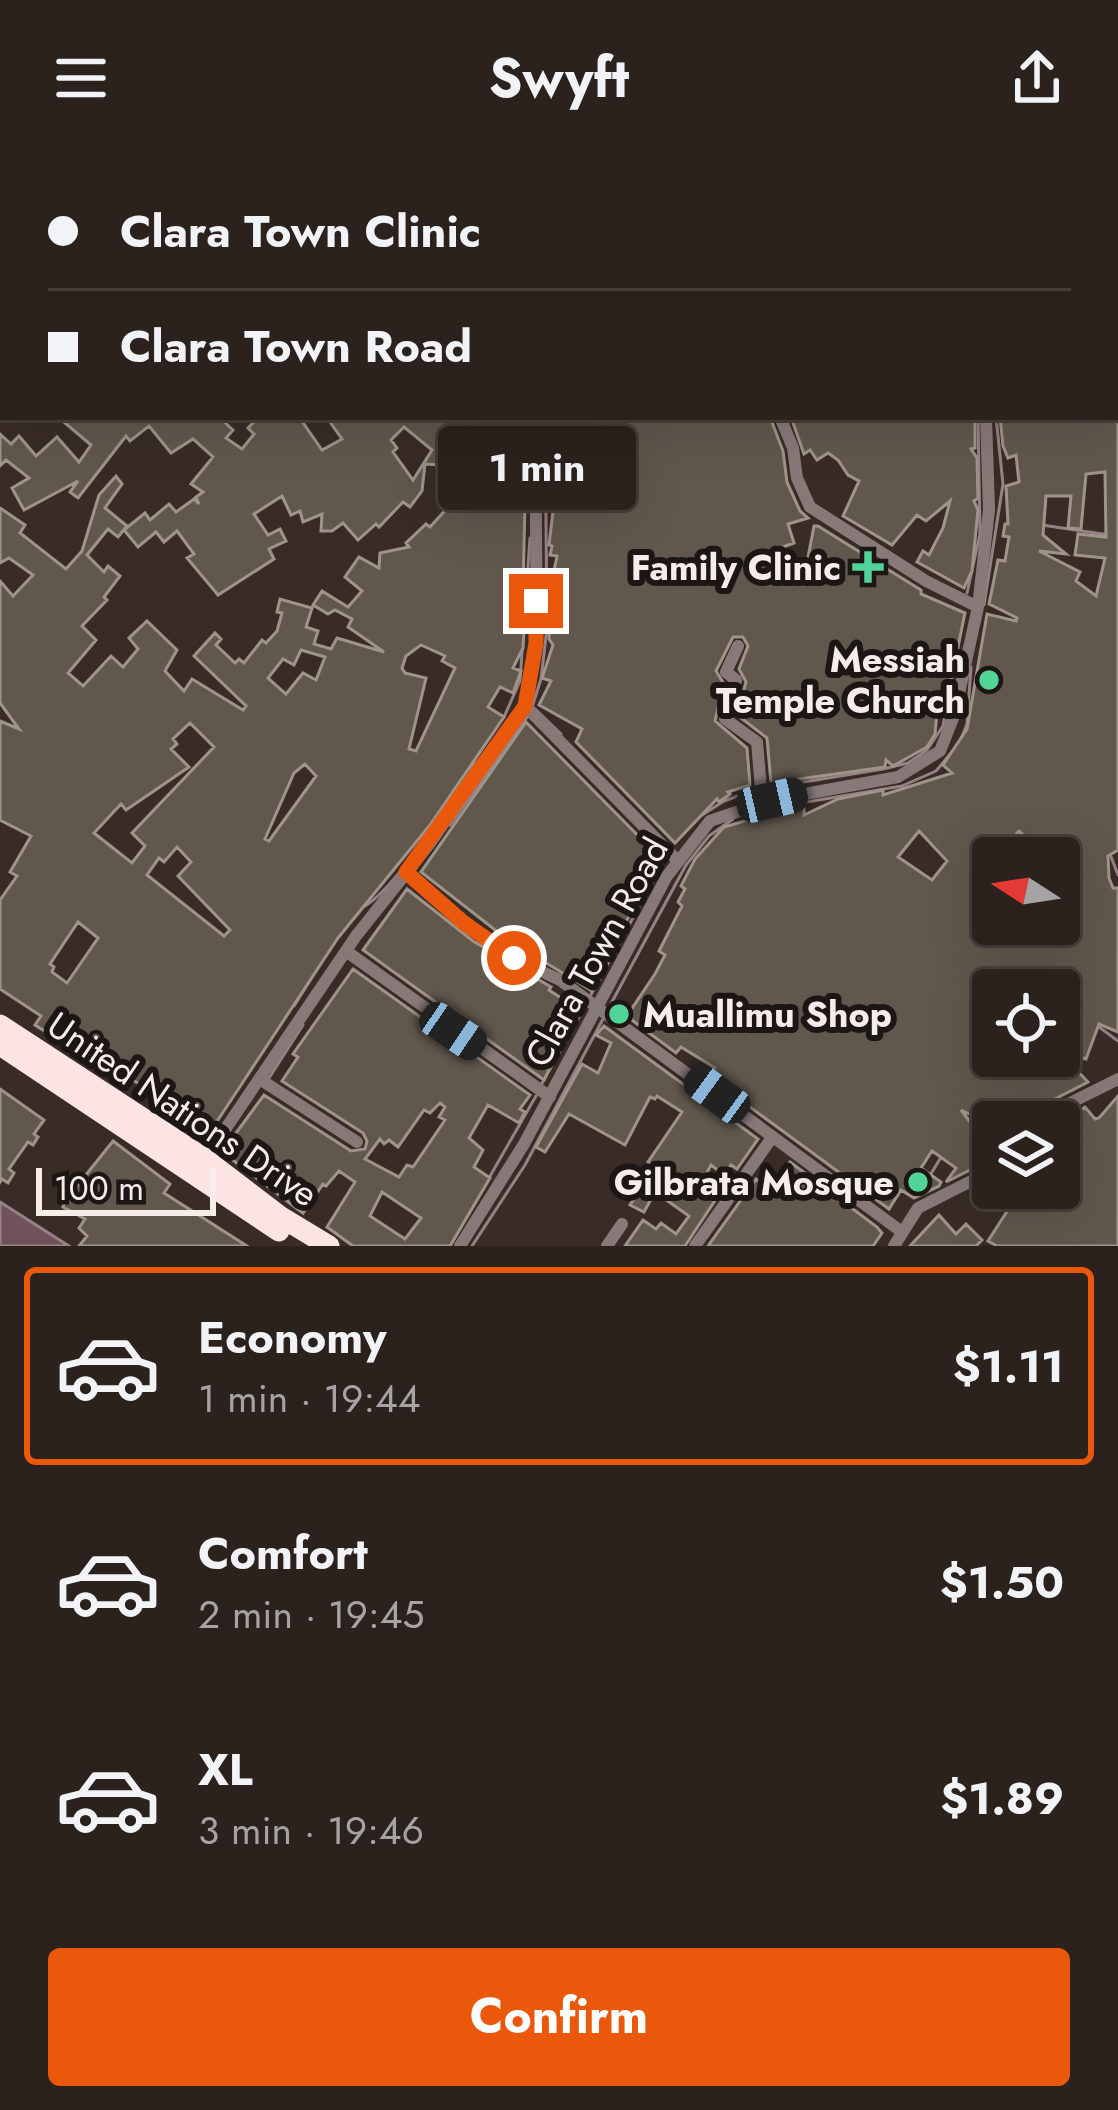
<!DOCTYPE html>
<meta charset="utf-8">
<style>
body{margin:0;font-family:Jost,sans-serif;background:#332926;color:#f1f3f6;height:100vh;display:flex;flex-direction:column;font-size:45px;white-space:nowrap}
*{box-sizing:border-box;margin:0}
p{font-size:39px;color:#a6a3a4}
.icon{flex:none;width:66px;height:66px;fill:none;stroke:currentColor;stroke-width:2;stroke-linecap:round;stroke-linejoin:round}
.map{position:relative;height:1090px;overflow:hidden}
.drawer{display:flex;flex-direction:column;background:#2b211d;flex:1}
.drawer>*{flex:none}
.top-card{position:absolute;left:0px;top:0px;width:1119px;height:264px;box-shadow:0 12px 48px #0002,0 0 0 3px #473e3b;display:grid;align-content:center;height:264px;padding:0 48px;background:#2b211d}
.needle{width:78px;rotate:282deg}
.tools{position:absolute;left:972px;top:681px;display:grid;gap:24px}
.tools a{display:grid;place-items:center;width:108px;height:108px;border-radius:12px;background:#2b211d;box-shadow:0 12px 48px #0002,0 0 0 3px #473e3b;font-size:60px}
.scale{position:absolute;left:36px;bottom:30px;width:180px;box-sizing:border-box;padding-left:12px;border:6px solid #f6edea;border-top:0;font-size:33px;line-height:42px;white-space:nowrap;color:#f6edea;-webkit-text-stroke:9px #1c1614;paint-order:stroke}
.end{position:absolute;width:54px;height:54px;margin:-27px;border:15px solid #ea580c;background:#fff;box-shadow:0 0 0 6px #fff}
.from{border-radius:50%}
.bubble{position:absolute;height:84px;border-radius:12px;background:#2b211d;box-shadow:0 12px 48px #0002,0 0 0 3px #473e3b;font-size:39px;font-weight:700;line-height:84px;text-align:center}
.car{position:absolute;width:36px;height:72px;margin:-36px -18px;border-radius:15px;box-shadow:0 0 9px 3px #0007;background:linear-gradient(#222 24%,#8ab4d8 0 40%,#222 0 76%,#8ab4d8 0 86%,#222 0)}
.top-card b{display:flex;align-items:center;gap:42px;height:114px;font-size:45px}
.top-card b+b{border-top:3px solid #473e3b}
.top-card i{width:30px;height:30px;background:#f1f3f6}
ul{padding:21px 0 0;list-style:none}
li{display:flex;align-items:center;gap:36px;height:198px;margin:0 24px 18px;padding:0 24px;border:6px solid transparent;border-radius:12px}
li div{flex:1}
li b{display:block;font-size:45px}
li em{font-style:normal;font-weight:700}
li.on{border-color:#ea580c}
li>.icon{width:108px;height:108px;stroke-width:1.5}
.action{display:flex;gap:24px;margin-top:auto;padding:24px 48px}
.action a{flex:1;height:138px;border-radius:12px;background:#ea580c;color:#fff;font-size:48px;font-weight:700;line-height:138px;text-align:center}
header{display:flex;justify-content:space-between;align-items:center;height:156px;padding:0 48px;background:#2b211d;font-size:54px;font-weight:700}
.map>svg:first-child{display:block}
</style>
<header><svg class="icon" aria-label="menu" viewBox="0 0 24 24"><path d="M4 6h16M4 12h16M4 18h16"/></svg>Swyft<svg class="icon" aria-label="share" viewBox="0 0 24 24"><path d="M12 15V3M7 8l5-5 5 5M5 13v7h14v-7"/></svg></header>
<div class="map">
<svg width="1118" height="1090" viewBox="0 0 1118 1090">
<rect width="100%" height="100%" fill="#392c27"/>
<path fill="#6f525c" stroke="#988087" stroke-width="3" d="M0 1046 69 1090H0Z"/>
<g fill="none" stroke-linecap="round" stroke-linejoin="round">
<path stroke="#988087" stroke-width="3" d="M830 0 835 3
M337 3 339 0
M610 3 611 0
M632 3 634 0
M1116 124 1118 123
M1042 369 1109 379
M967 437 980 378 978 261
M984 449 1003 328 996 261
M532 551 541 523 547 472 545 261
M534 552 561 578
M504 561 520 525 530 382
M961 583 967 568 971 511
M767 632 883 613 908 607 927 594 943 570 964 459
M759 654 902 630 936 615 952 596
M702 659 724 645 752 635
M450 669 528 560
M1110 698 1118 719
M363 751C392 737 451 646 471 615L475 603
M589 842 668 698
M294 850 312 821
M607 855 686 709 709 680 733 663
M1095 868 1118 885
M269 922 303 869
M540 931 585 850
M995 966 1002 957
M992 972 984 982 993 990
M976 975 993 969
M929 1021 943 998
M450 1090 536 940
M472 1090 525 1009 603 863"/>
</g>
<path fill="#61574d" stroke="#9f9489" stroke-width="3" fill-rule="evenodd" d="M58 261H219L233 274 226 282 242 293 254 278 248 272 259 261H299L322 294 342 283 330 266 335 261H520L525 280 524 286 515 292 508 287 492 296 479 273 470 290 455 282 440 309 425 308 422 335 410 351 403 346 379 371 376 368 358 384 343 367 332 375H321L322 358 303 366 300 355 291 359 282 340 254 358 268 379 280 373 286 385 269 393 274 403 218 439 187 402 194 398 177 375 164 386 156 376 138 391 124 374 145 357 150 364 169 348 176 356 194 343 199 348 196 341 203 336 191 328 213 301 193 283 171 297 149 270 130 285 126 280 78 342 70 336 78 325 24 354 12 332 29 322 6 304 0 310V278L11 288 19 280 36 300 57 281 79 306 91 289ZM404 271 432 294 413 324 393 296 397 292 391 284Z
M564 261H770L783 295 787 326 800 355 808 362 788 368 794 387 760 399 800 405 805 417 814 370H818L921 434V438L965 457 948 538 937 557 935 578 927 591 893 610 886 604 885 611 771 627 767 582 737 559 746 526 739 513 748 490 743 481H733L716 515 724 528 715 565 747 592 750 629 728 636 730 638 719 646 717 643 675 687 576 586 582 573 539 549 551 525 542 522 553 489 549 483 550 435 557 400 550 399 552 390 549 389Z
M791 261H975V292L971 293 977 302 978 342 974 345 978 354 972 415 964 432 917 406 923 395 929 399 943 372 950 345 926 365 917 359 892 389 843 360 859 325 848 319 838 304 828 297 817 304 810 294 804 298Z
M1000 261 1118 262V694L1108 700 1109 722 1113 732H1118V876L1099 868 1086 903 1059 894V834H993V900H1063L1088 926 1053 944 1037 966H1006L995 956 990 968 961 954 993 996 990 1004 946 1026 956 1012 932 995 921 1012 941 1026 939 1030 914 1042 901 1034 889 1053 709 921 715 912 681 891 676 897 617 853 628 858 655 818 665 799 659 795 682 750 678 746 685 733 681 730 695 703 724 671 792 651 804 652V659L838 643 883 634V639L952 617 943 609 967 573 987 458 1016 465 1017 462 989 448 998 404 1005 405 1009 381 1003 380 1005 368H1008L1006 330 1019 326 1016 299 1008 302 1003 290ZM1105 316 1106 381 1078 378 1075 399 1105 402 1096 440 1076 425 1080 416 1039 395 1066 398 1043 379 1046 340H1071L1068 372 1081 373 1086 318ZM919 675 947 705 932 724 898 701ZM1019 675 1035 690 1023 702H1059V768H993V702Z
M480 308 491 309 489 327 521 326 522 349H525L523 431 514 449 525 454 523 492 513 512 521 515 513 537 500 531 488 551 504 561 430 669 338 782 208 979 177 959 180 955 72 884 68 890 35 869 41 860 0 833V744L17 720 10 716 31 680 0 664V565L19 573 0 547V425L13 440 33 419 9 402 0 407V352L25 369 20 377 66 413 82 395 99 339 116 320 122 328 105 352 127 370 118 381 108 373 87 399 104 416 108 410 120 420 104 441 107 444 82 470 96 484 68 517 83 530 111 500 123 511 138 493 129 482 147 465 177 494 165 515 184 535 192 523 243 554 246 550 194 500 215 477 221 483 216 489 235 507 239 503 244 507 262 484 266 487 277 475 282 457 277 456 280 443 312 452 306 471 318 475 314 488 331 493 337 482 384 496 348 471 352 463 335 454 328 458 313 449 322 435 348 451 362 435 345 421 359 401 379 412 380 397 409 391 406 387 426 368 430 371 450 349 452 329 477 332ZM421 489 445 500 442 505 455 512 416 595 409 593 426 522 405 517 402 512 406 500ZM301 494 325 501 316 524 303 517 286 538 268 522 283 503 294 509ZM190 567 214 591 132 677 145 690 132 707 94 677 121 648 126 654 189 611 171 593 177 588 173 583ZM305 608 316 620 269 685 265 683 294 617ZM177 691 191 706 178 720 230 774 224 780 147 719 159 702 164 706ZM78 766 98 782 67 827 52 816 54 811 50 808Z
M526 566 662 704 649 731 646 728 641 746 637 744 626 766 629 767 592 835 504 781 421 716Z
M407 733 473 785 551 831 549 834 579 854 545 912 549 914 544 924 363 794Z
M353 813 530 939 520 953 525 956 519 967 488 949 469 982 483 994 474 1011 490 1022 450 1090H353L327 1071 355 1026 339 1015 326 1030 323 1028 303 1057 222 996 264 939 351 995 365 993 367 985 363 977 282 925 298 901 293 898ZM440 947 445 951 439 961 445 964 413 1011 407 1009 399 1021 365 1003 380 983 384 988 389 984 398 991 424 954 430 957ZM382 1036 421 1062 405 1083 370 1060Z
M604 870 758 983 737 1013 731 1009 724 1019 711 1009 702 1026 718 1040 685 1090H625L643 1064 656 1073 661 1067 676 1078 689 1060 655 1036 644 1056 630 1049 655 1012 648 1006 682 956 657 940 655 943 650 941 625 989 569 958 545 996 536 991 582 908 598 917 611 887 596 879Z
M0 933 44 964 34 978 38 981 33 989 28 986 9 1013 14 1017 8 1027 2 1023 0 1026Z
M1118 940V1090H997L988 1085 1022 1032H1059V972L1085 951 1095 963 1099 962Z
M113 985 170 1028 164 1037 247 1090H79L87 1080 79 1072 85 1063 63 1051 65 1045Z
M790 1006 877 1071 882 1077 873 1090H708L756 1023 768 1031Z
M939 1059 956 1078 966 1068 982 1084 976 1090H910Z"/>
<g fill="none" stroke-linecap="round" stroke-linejoin="round">
<path stroke="#887979" stroke-width="12" d="M798 0 804 3
M55 3 56 0
M623 3 625 0
M966 3V0
M0 92 3 90
M780 261 793 292 797 322 810 351 926 425 978 451
M738 490 726 516 736 524 725 563 757 586 761 633 754 648
M525 550 677 704
M406 717C454 758 501 798 560 824L902 1076
M346 795 550 941
M261 924 357 986
M1047 966 1058 953 1118 923
M205 1003 356 780 430 687 525 550 537 487 535 261
M460 1090 524 988 667 720 710 665 772 644 898 621 940 595 954 560 978 451 989 354 986 261
M607 1090 622 1068
M695 1090 771 983
M894 1090 918 1052 993 1014"/>
<path stroke="#fbe4e3" stroke-width="21" d="M0 869 205 1003 281 1061 329 1090
M0 889 279 1075"/>
</g>
<g fill="none" stroke-linecap="round" stroke-linejoin="round">
<path stroke="#ea580c" stroke-width="15" d="M514 802 464 767 406 716 525 550 536 487V445"/>
</g>
<g fill="#52d397" stroke="#1c1614" stroke-width="4.5">
<path d="M862 393h12v12h12v12h-12v12h-12v-12h-12v-12h12z"/>
<circle cx="989" cy="524" r="12"/>
<circle cx="619" cy="858" r="12"/>
<circle cx="918" cy="1026" r="12"/>
</g>
<g text-anchor="middle" stroke-width="12" stroke-linejoin="round" paint-order="stroke">
<g font-size="36" font-weight="bold" fill="#f6edea" stroke="#1c1614" text-anchor="end">
<text x="841" y="424">Family Clinic</text>
<text x="965" y="516">Messiah<tspan x="965" dy="41">Temple Church</tspan></text>
<text x="643" y="871" text-anchor="start">Muallimu Shop</text>
<text x="894" y="1039">Gilbrata Mosque</text>
</g>
<g font-size="36" fill="#f6edea" stroke="#1c1614">
<text transform="translate(596 796) rotate(-61)" y="13">Clara Town Road</text>
<text transform="translate(183 953) rotate(34)" y="13">United Nations Drive</text>
</g>
</g>
</svg>
<div class="tools">
<a><svg class="needle" viewBox="-14 -14 28 28"><path d="M0-13l5 13h-10z" fill="#e53935"/><path d="M0 13l5-13h-10z" fill="#a6a3a4"/></svg></a>
<a><svg class="icon" aria-label="locate" viewBox="0 0 24 24"><circle cx="12" cy="12" r="6"/><path d="M12 2v4M12 18v4M2 12h4M18 12h4"/></svg></a>
<a><svg class="icon" aria-label="layers" viewBox="0 0 24 24"><path d="M12 4l9 5-9 5-9-5zM3 14l9 5 9-5"/></svg></a>
</div>
<div class="scale">100 m</div>
<i class="end from" style="left:514px;top:802px"></i>
<i class="end" style="left:536px;top:445px"></i>
<div class="bubble" style="left:438px;top:270px;width:198px">1 min</div>
<i class="car" style="left:772px;top:644px;rotate:77deg"></i>
<i class="car" style="left:453px;top:875px;rotate:124deg"></i>
<i class="car" style="left:717px;top:938px;rotate:306deg"></i>
<div class="top-card">
<b><i class="from"></i>Clara Town Clinic</b>
<b><i></i>Clara Town Road</b>
</div>
</div>
<section class="drawer">
<ul>
<li class="on"><svg class="icon" aria-label="car" viewBox="0 0 24 24"><path d="M5 17H2v-5l4-1 3-4h7l3 4 3 1v5h-3M9 17h6M6 11h13"/><circle cx="7" cy="17" r="2"/><circle cx="17" cy="17" r="2"/></svg><div><b>Economy</b><p>1 min · 19:44</p></div><em>$1.11</em></li>
<li><svg class="icon" aria-label="car" viewBox="0 0 24 24"><path d="M5 17H2v-5l4-1 3-4h7l3 4 3 1v5h-3M9 17h6M6 11h13"/><circle cx="7" cy="17" r="2"/><circle cx="17" cy="17" r="2"/></svg><div><b>Comfort</b><p>2 min · 19:45</p></div><em>$1.50</em></li>
<li><svg class="icon" aria-label="car" viewBox="0 0 24 24"><path d="M5 17H2v-5l4-1 3-4h7l3 4 3 1v5h-3M9 17h6M6 11h13"/><circle cx="7" cy="17" r="2"/><circle cx="17" cy="17" r="2"/></svg><div><b>XL</b><p>3 min · 19:46</p></div><em>$1.89</em></li>
</ul>
<div class="action"><a>Confirm</a></div>
</section>
